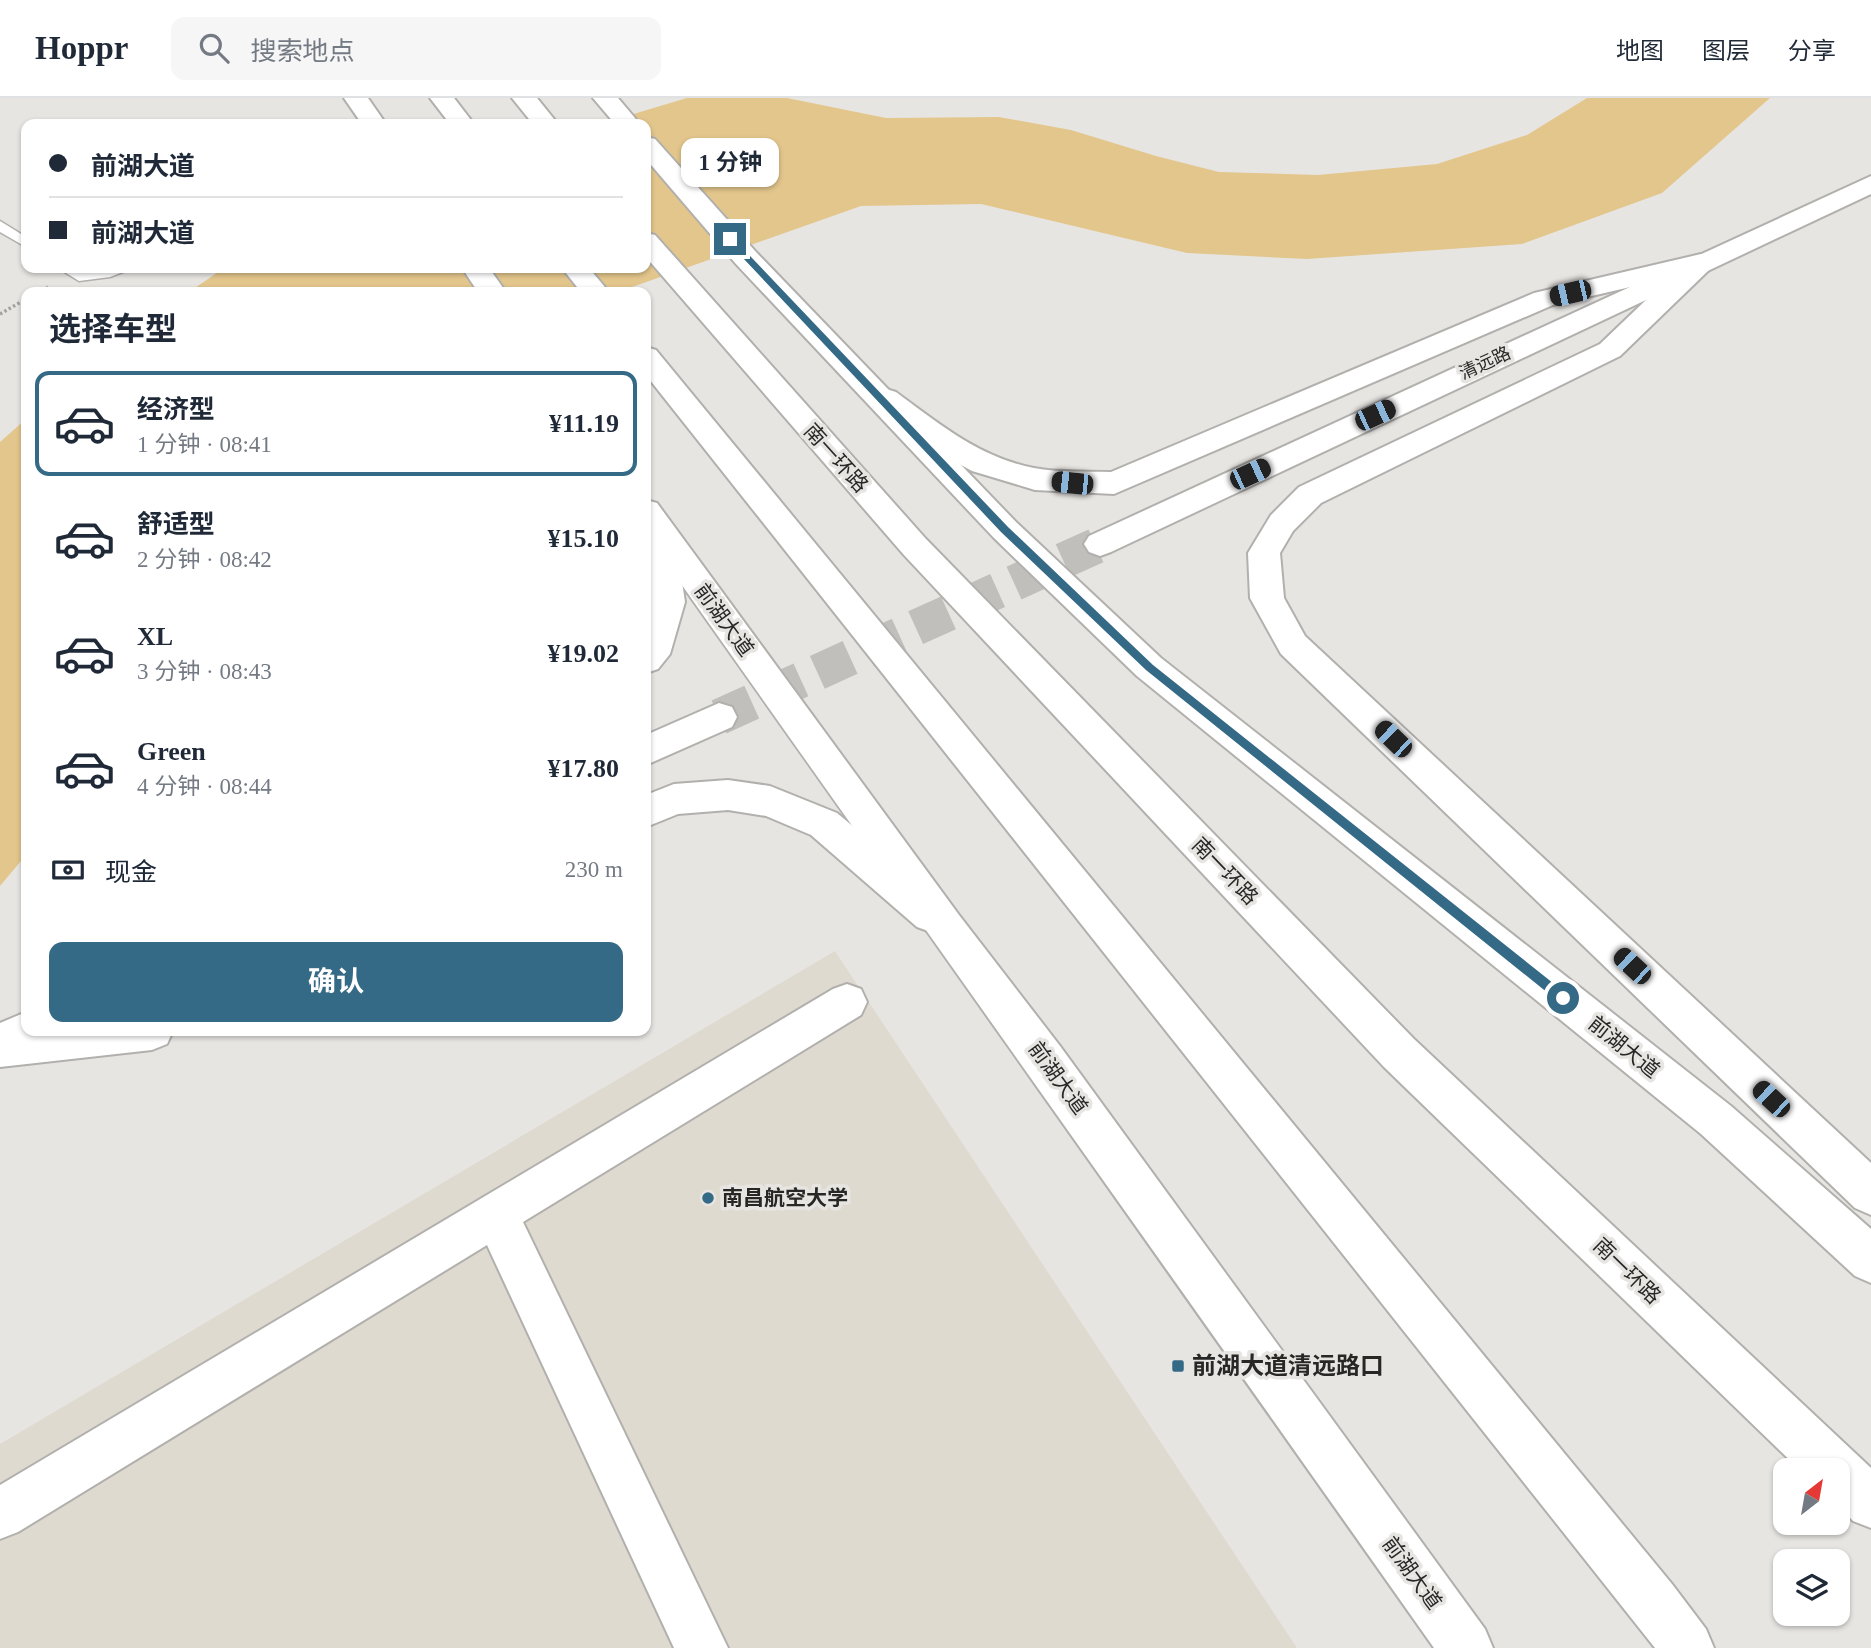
<!DOCTYPE html>
<html lang="zh">
<meta charset="utf-8">
<style>
body{margin:0;font-family:"Times New Roman","Noto Sans SC",serif;background:#f6f6f7;color:#1f2937;height:100vh;display:flex;flex-direction:column;font-size:26px;white-space:nowrap}
*{box-sizing:border-box;margin:0}
p{font-size:23px;color:#747a83}
.icon{flex:none;width:38px;height:38px;fill:none;stroke:currentColor;stroke-width:2;stroke-linecap:round;stroke-linejoin:round}
.map{position:relative;flex:1;overflow:hidden}
.drawer{position:absolute;left:21px;top:189px;width:630px;height:749px;display:flex;flex-direction:column;background:#fff;border-radius:14px;box-shadow:0 2px 5px #0004}
.drawer>*{flex:none}
.hud{position:absolute;left:21px;top:21px;width:630px;height:154px;border-radius:14px;box-shadow:0 2px 5px #0004;display:grid;align-content:center;height:154px;padding:0 28px;background:#fff}
.needle{width:46px;rotate:31deg}
.fabs{position:absolute;left:1773px;top:1360px;display:grid;gap:14px}
.fabs a{display:grid;place-items:center;width:77px;height:77px;border-radius:14px;background:#fff;box-shadow:0 2px 5px #0004;font-size:35px}
.end{position:absolute;width:32px;height:32px;margin:-16px;border:9px solid #356a86;background:#fff;box-shadow:0 0 0 4px #fff}
.from{border-radius:50%}
.bubble{position:absolute;height:49px;border-radius:14px;background:#fff;box-shadow:0 2px 5px #0004;font-size:23px;font-weight:700;line-height:49px;text-align:center}
.car{position:absolute;width:21px;height:42px;margin:-21px -10px;border-radius:9px;box-shadow:0 0 5px 2px #0007;background:linear-gradient(#222 24%,#8ab4d8 0 40%,#222 0 76%,#8ab4d8 0 86%,#222 0)}
.hud b{display:flex;align-items:center;gap:24px;height:66px;font-size:26px}
.hud b+b{border-top:2px solid #e0e1e3}
.hud i{width:18px;height:18px;background:#1f2937}
ul{padding:0;list-style:none}
li{display:flex;align-items:center;gap:21px;height:105px;margin:0 14px 10px;padding:0 14px;border:4px solid transparent;border-radius:14px}
li div{flex:1}
li b{display:block;font-size:26px}
li em{font-style:normal;font-weight:700}
li.active{border-color:#356a86}
li>.icon{width:63px;height:63px;stroke-width:1.5}
h2{padding:0 28px;font-size:32px;line-height:84px}
.pay{display:flex;align-items:center;gap:18px;height:77px;padding:0 28px;font-size:26px}
.pay p{margin-inline-start:auto}
.button{display:flex;gap:14px;margin-top:auto;padding:14px 28px}
.button a{flex:1;height:80px;border-radius:14px;background:#356a86;color:#fff;font-size:28px;font-weight:700;line-height:80px;text-align:center}
header{display:flex;align-items:center;gap:42px;box-sizing:border-box;height:98px;padding:0 35px;background:#fff;border-bottom:2px solid #e0e1e3}
header strong{font-size:33px}
nav{display:flex;gap:38px;margin-inline-start:auto;font-size:24px}
.search{width:490px;height:63px;background:#f6f6f7;display:flex;align-items:center;gap:18px;box-sizing:border-box;padding:0 24px;border-radius:14px;color:#747a83;font-size:26px}
.map>svg:first-child{display:block}
</style>
<header>
<strong>Hoppr</strong>
<div class="search"><svg class="icon" aria-label="search" viewBox="0 0 24 24"><circle cx="10" cy="10" r="6"/><path d="M15 15l6 6"/></svg>搜索地点</div>
<nav><a>地图</a><a>图层</a><a>分享</a></nav>
</header>
<div class="map">
<svg width="1871" height="1550" viewBox="0 0 1871 1550">
<rect width="100%" height="100%" fill="#e7e5e2"/>
<path fill="#dfdad0" d="M835 853 1297 1550H0V1346Z"/>
<path fill="#e3c68c" d="M687 0H787L886 20 999 19 1071 32 1156 58 1219 74 1318 77 1437 66 1527 37 1587 0H1770L1662 95 1522 146 1307 161 1187 155 981 106 861 108 618 194H189L224 170H646V26H600Z
M26 321V757L0 788V344Z"/>
<g fill="none" stroke-linecap="round" stroke-linejoin="round">
<path stroke="#c1bfbc" stroke-width="36" stroke-dasharray="36 18" stroke-linecap="butt" d="M719 619 1100 446"/>
<g stroke="#b2b0ad" stroke-width="3">
<path id="service" d="M0 123 26 139V149L0 134Z
M58 170H75L82 174 133 170 110 179 79 183Z"/>
</g>
<g stroke="#b2b0ad" stroke-width="4">
<path id="minor" d="M1701 156 1711 158 1715 164 1711 170 1620 258 1321 405 1293 433 1280 455 1284 500 1305 538 1871 1065V1117L1855 1110 1281 556 1250 500 1248 455 1271 417 1299 389 1600 246 1669 180 1553 207 1114 396 1035 392 972 373 932 351 876 308 871 301 876 294 886 291 896 294C939 326 981 360 1034 370 1059 375 1086 373 1111 374L1534 195Z
M658 419 669 422 674 430 685 504 670 556 658 571 646 575V523L651 504 646 460V424Z
M728 682 770 688 837 715 945 805 951 817 945 829 931 834 917 829 811 737 766 718 728 712 678 716 646 729V697L674 686Z
M847 886 861 891 867 904 861 917 523 1124 728 1550H674L487 1147 18 1434 0 1441V1387L833 891Z
M26 928V933H173L167 946 152 952 0 969V931Z"/>
</g>
<g stroke="#b2b0ad" stroke-width="4">
<path id="tertiary" d="M1871 78V96L1111 454 1100 458 1089 454 1084 446 1089 438Z
M719 605 732 609 737 619 732 629 646 667V637Z
M26 914V933H48L42 946 0 963V925Z"/>
</g>
<g stroke="#b2b0ad" stroke-width="4">
<path id="primary" d="M344 0H368L386 26H362Z
M593 0H618L640 26H615Z
M646 39 655 41 756 154 1016 424 1161 560 1731 1008 1871 1131V1185L1855 1178 1701 1036 1137 578 994 440 736 166 646 61Z
M462 170H489L506 194H478Z
M646 402 657 405 959 817 1060 948 1485 1531 1493 1550H1434C1172 1178 908 808 646 436Z"/>
</g>
<g stroke="#b2b0ad" stroke-width="4">
<path id="trunk" d="M430 0H454L474 26H450Z
M512 0H537L558 26H533Z
M646 135 655 137 926 441 1414 941 1871 1370V1430L1853 1423 1838 1407V1372H1800L1384 969 904 457 646 159Z
M562 170H589L609 194H581Z
M646 249 656 252 1672 1486 1706 1531 1714 1550H1655L646 277Z"/>
</g>
<path stroke="#a3a29f" stroke-width="3.5" stroke-dasharray="2.5 2.5" stroke-linecap="butt" d="M38 194 48 189
M0 216 26 201"/>
<use href="#service" fill="#fff" fill-rule="evenodd"/>
<use href="#minor" fill="#fff" fill-rule="evenodd"/>
<use href="#tertiary" fill="#fff" fill-rule="evenodd"/>
<use href="#primary" fill="#fff" fill-rule="evenodd"/>
<use href="#trunk" fill="#fff" fill-rule="evenodd"/>
</g>
<path fill="#356a86" d="M727 139H732L1008 429 1153 567 1568 897V904H1559L1146 572 1001 434 727 143Z"/>
<g fill="#356a86" stroke="#e7e5e2" stroke-width="2.5">
<circle cx="708" cy="1100" r="7"/>
<rect x="1171" y="1261" width="14" height="14" rx="3.5"/>
</g>
<g text-anchor="middle" stroke-width="7" stroke-linejoin="round" paint-order="stroke">
<g font-size="18" fill="#272726" stroke="#e7e5e2">
<text transform="translate(1485 265) rotate(-25)" y="6">清远路</text>
</g>
<g font-size="21" fill="#272726" stroke="#e7e5e2">
<text transform="translate(836 360) rotate(48)" y="7">南一环路</text>
<text transform="translate(724 522) rotate(54)" y="7">前湖大道</text>
<text transform="translate(1225 773) rotate(46)" y="7">南一环路</text>
<text transform="translate(1624 949) rotate(39)" y="7">前湖大道</text>
<text transform="translate(1058 980) rotate(54)" y="7">前湖大道</text>
<text transform="translate(1627 1173) rotate(44)" y="7">南一环路</text>
<text transform="translate(1412 1475) rotate(54)" y="7">前湖大道</text>
</g>
<g font-size="21" font-weight="bold" fill="#272726" stroke="#e7e5e2" text-anchor="start">
<text x="722" y="1107">南昌航空大学</text>
</g>
<g font-size="24" font-weight="bold" fill="#272726" stroke="#e7e5e2" text-anchor="start">
<text x="1192" y="1276">前湖大道清远路口</text>
</g>
</g>
</svg>
<div class="fabs">
<a><svg class="needle" viewBox="-14 -14 28 28"><path d="M0-13l5 13h-10z" fill="#e53935"/><path d="M0 13l5-13h-10z" fill="#747a83"/></svg></a>
<a><svg class="icon" aria-label="layers" viewBox="0 0 24 24"><path d="M12 4l9 5-9 5-9-5zM3 14l9 5 9-5"/></svg></a>
</div>
<i class="end from" style="left:1563px;top:900px"></i>
<i class="end" style="left:730px;top:141px"></i>
<div class="bubble" style="left:681px;top:40px;width:98px">1 分钟</div>
<i class="car" style="left:1570px;top:195px;rotate:257deg"></i>
<i class="car" style="left:1375px;top:317px;rotate:65deg"></i>
<i class="car" style="left:1250px;top:376px;rotate:65deg"></i>
<i class="car" style="left:1072px;top:385px;rotate:276deg"></i>
<i class="car" style="left:1393px;top:641px;rotate:314deg"></i>
<i class="car" style="left:1632px;top:868px;rotate:313deg"></i>
<i class="car" style="left:1771px;top:1001px;rotate:313deg"></i>
<div class="hud">
<b><i class="from"></i>前湖大道</b>
<b><i></i>前湖大道</b>
</div>
<section class="drawer">
<h2>选择车型</h2>
<ul>
<li class="active"><svg class="icon" aria-label="car" viewBox="0 0 24 24"><path d="M5 17H2v-5l4-1 3-4h7l3 4 3 1v5h-3M9 17h6M6 11h13"/><circle cx="7" cy="17" r="2"/><circle cx="17" cy="17" r="2"/></svg><div><b>经济型</b><p>1 分钟 · 08:41</p></div><em>¥11.19</em></li>
<li><svg class="icon" aria-label="car" viewBox="0 0 24 24"><path d="M5 17H2v-5l4-1 3-4h7l3 4 3 1v5h-3M9 17h6M6 11h13"/><circle cx="7" cy="17" r="2"/><circle cx="17" cy="17" r="2"/></svg><div><b>舒适型</b><p>2 分钟 · 08:42</p></div><em>¥15.10</em></li>
<li><svg class="icon" aria-label="car" viewBox="0 0 24 24"><path d="M5 17H2v-5l4-1 3-4h7l3 4 3 1v5h-3M9 17h6M6 11h13"/><circle cx="7" cy="17" r="2"/><circle cx="17" cy="17" r="2"/></svg><div><b>XL</b><p>3 分钟 · 08:43</p></div><em>¥19.02</em></li>
<li><svg class="icon" aria-label="car" viewBox="0 0 24 24"><path d="M5 17H2v-5l4-1 3-4h7l3 4 3 1v5h-3M9 17h6M6 11h13"/><circle cx="7" cy="17" r="2"/><circle cx="17" cy="17" r="2"/></svg><div><b>Green</b><p>4 分钟 · 08:44</p></div><em>¥17.80</em></li>
</ul>
<div class="pay"><svg class="icon" aria-label="cash" viewBox="0 0 24 24"><path d="M3 7h18v10H3z"/><circle cx="12" cy="12" r="2"/></svg>现金<p>230 m</p></div>
<div class="button"><a>确认</a></div>
</section>
</div>
